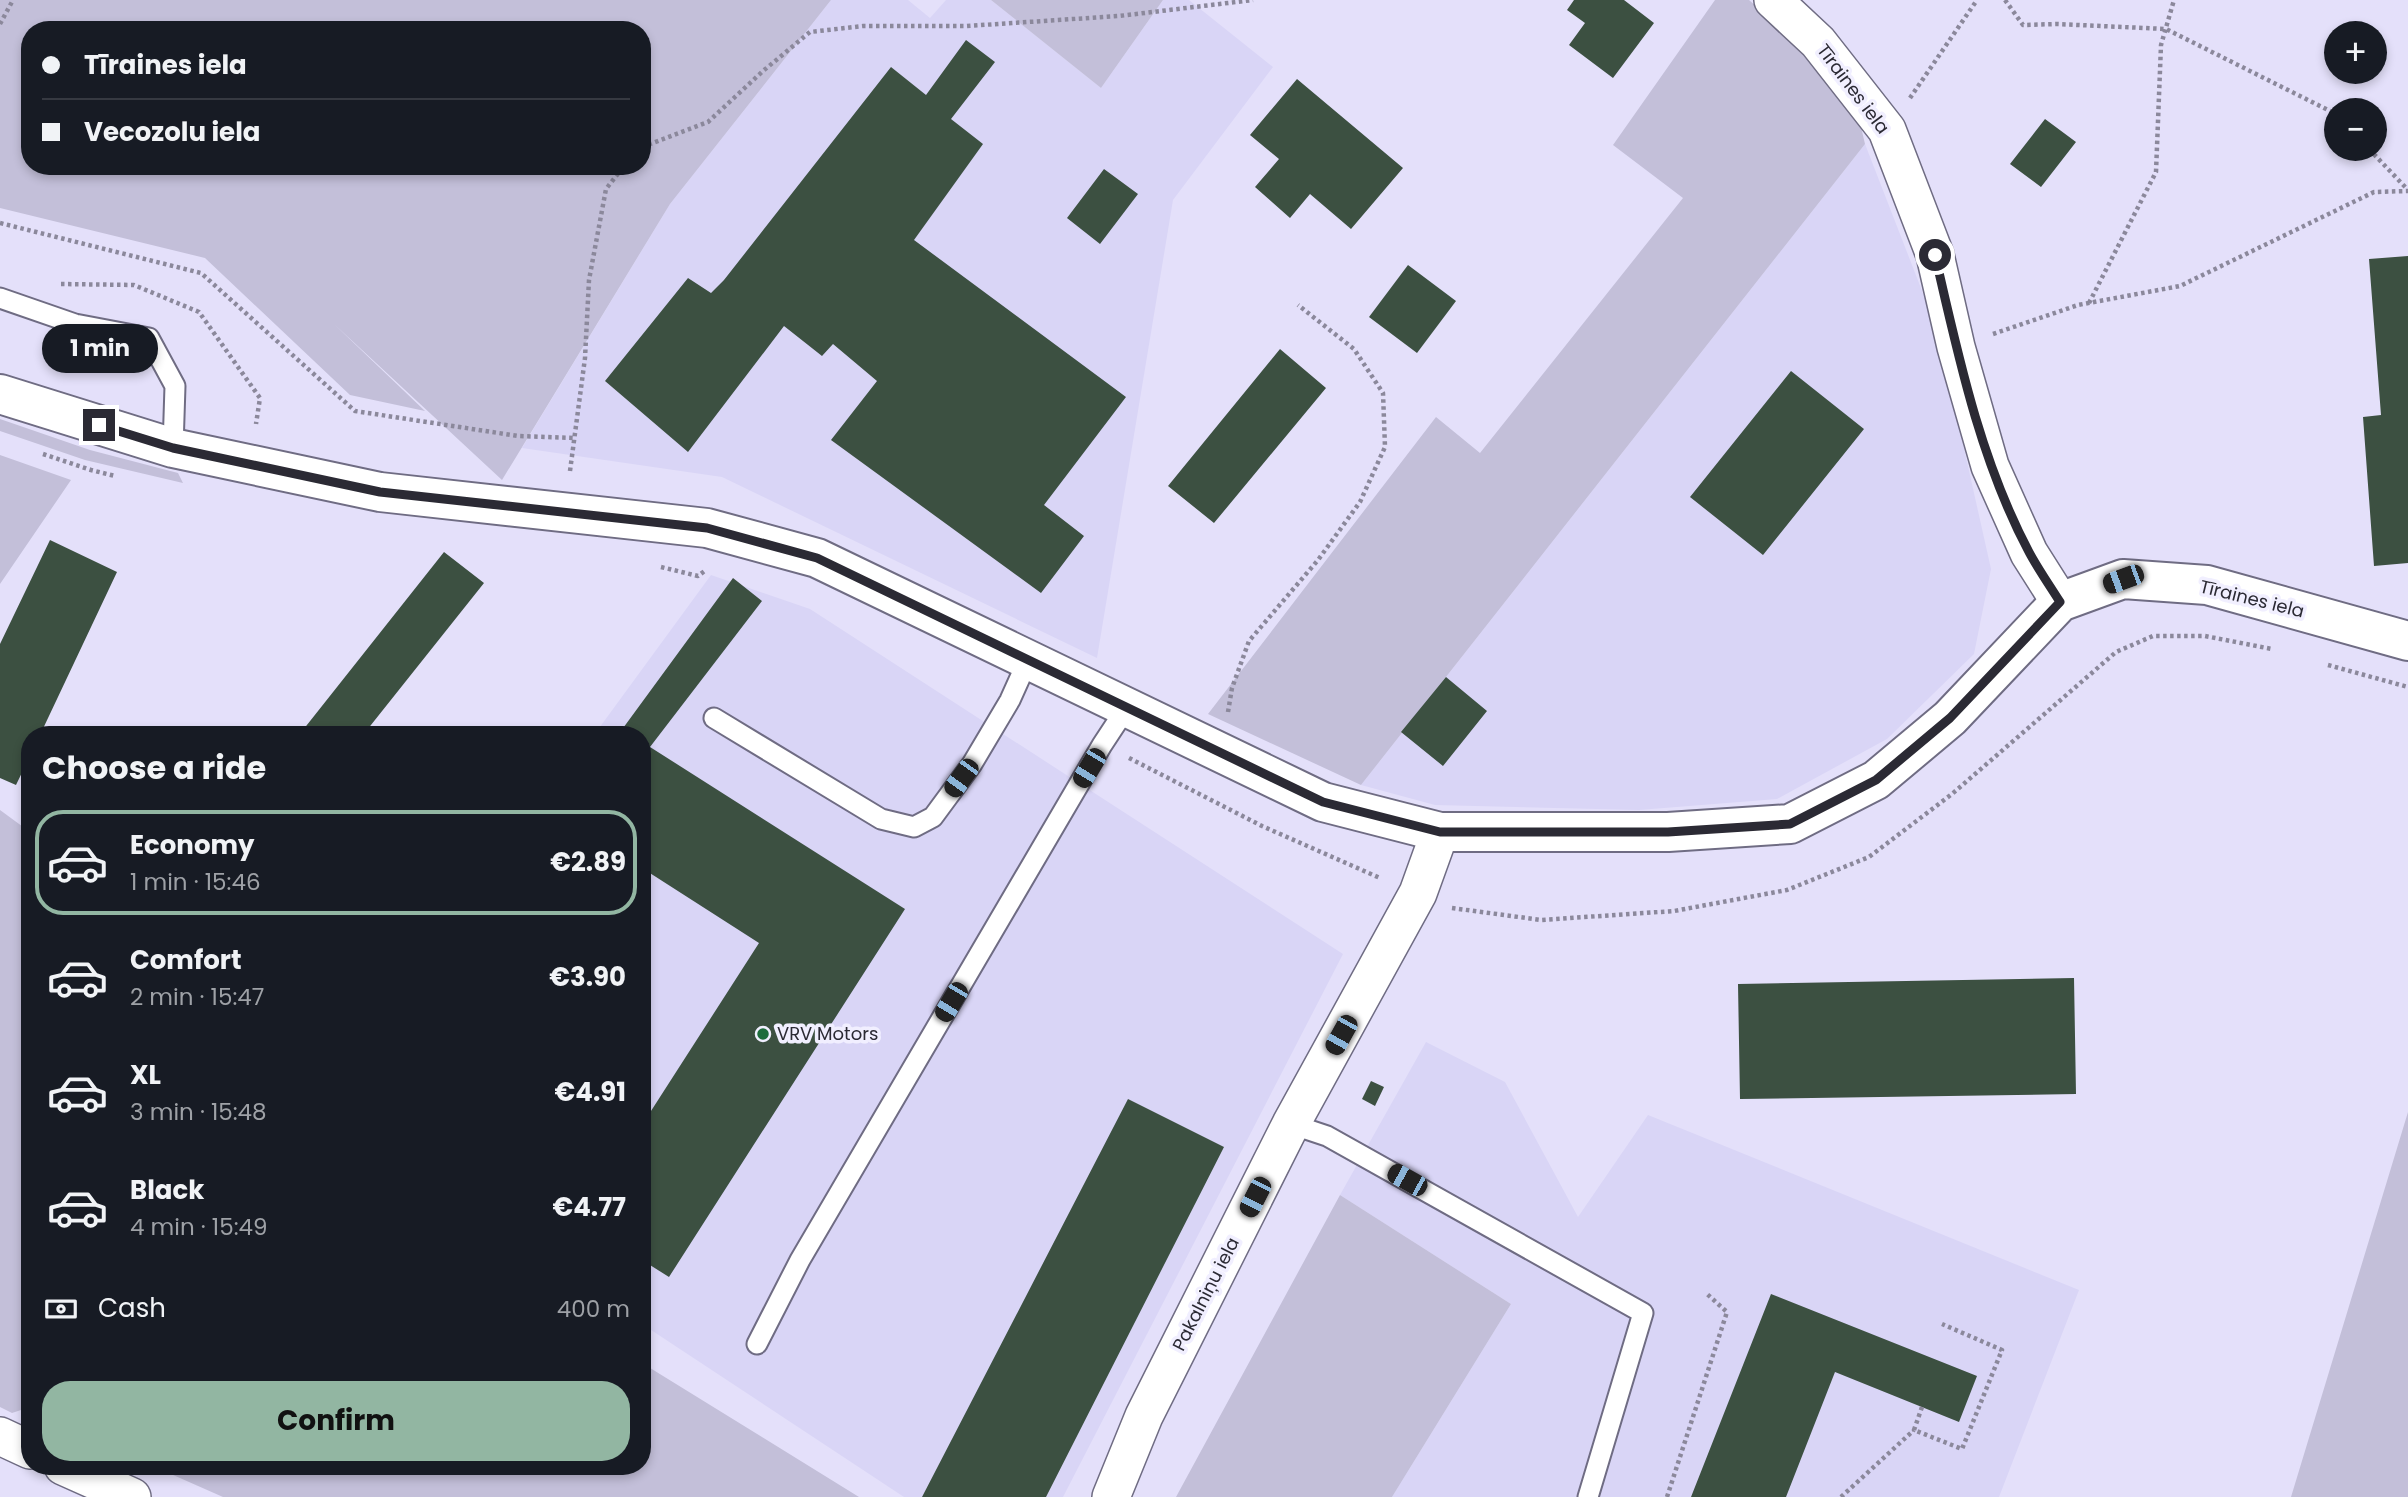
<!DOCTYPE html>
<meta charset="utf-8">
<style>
body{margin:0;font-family:Poppins,sans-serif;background:#20242c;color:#f1f3f6;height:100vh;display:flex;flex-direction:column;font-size:26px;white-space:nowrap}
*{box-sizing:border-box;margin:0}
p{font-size:23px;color:#9ea1a6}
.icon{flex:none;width:38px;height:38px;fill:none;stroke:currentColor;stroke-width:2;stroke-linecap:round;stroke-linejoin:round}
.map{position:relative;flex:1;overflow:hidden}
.side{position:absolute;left:21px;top:726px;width:630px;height:749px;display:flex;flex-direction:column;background:#171b24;border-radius:28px;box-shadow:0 4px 10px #0003}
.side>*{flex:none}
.top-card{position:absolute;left:21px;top:21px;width:630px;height:154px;border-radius:28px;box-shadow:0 4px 10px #0003;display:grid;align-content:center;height:154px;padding:0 21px;background:#171b24}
.buttons{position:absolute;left:2324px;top:21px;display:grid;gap:14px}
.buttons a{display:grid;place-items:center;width:63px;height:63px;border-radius:50%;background:#171b24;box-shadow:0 4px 10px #0003;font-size:35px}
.end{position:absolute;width:32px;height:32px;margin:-16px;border:9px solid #2b2a34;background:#fff;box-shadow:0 0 0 4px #fff}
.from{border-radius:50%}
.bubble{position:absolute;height:49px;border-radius:24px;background:#171b24;box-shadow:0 4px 10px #0003;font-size:23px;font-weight:700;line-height:49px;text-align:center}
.car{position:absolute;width:21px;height:42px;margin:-21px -10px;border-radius:9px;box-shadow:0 0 5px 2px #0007;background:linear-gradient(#222 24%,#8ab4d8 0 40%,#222 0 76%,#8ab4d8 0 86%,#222 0)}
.top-card b{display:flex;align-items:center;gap:24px;height:66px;font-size:26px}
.top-card b+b{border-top:2px solid #363941}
.top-card i{width:18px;height:18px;background:#f1f3f6}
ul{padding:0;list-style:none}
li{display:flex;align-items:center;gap:21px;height:105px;margin:0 14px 10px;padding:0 7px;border:4px solid transparent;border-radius:28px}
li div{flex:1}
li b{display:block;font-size:26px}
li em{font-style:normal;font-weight:700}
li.on{border-color:#92b6a2}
li>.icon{width:63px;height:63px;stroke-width:1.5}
h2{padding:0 21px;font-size:32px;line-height:84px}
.pay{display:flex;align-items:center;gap:18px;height:77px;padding:0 21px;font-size:26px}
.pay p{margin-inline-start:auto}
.cta{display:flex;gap:14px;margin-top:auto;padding:14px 21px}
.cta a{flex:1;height:80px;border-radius:28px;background:#92b6a2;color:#111;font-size:28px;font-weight:700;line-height:80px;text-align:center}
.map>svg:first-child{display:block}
</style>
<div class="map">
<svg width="2408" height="1497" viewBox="0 0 2408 1497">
<rect width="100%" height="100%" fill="#e4e0fa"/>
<path fill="#d9d5f6" d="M831 0H908L930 18 946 0H991L1101 88 1163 0H1189L1273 67 1173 200 1097 658 722 477 522 448 670 204Z
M1865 144 1938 332 1991 569 1974 654 1887 739 1777 799 1639 810 1435 805 1361 785Z
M711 575 810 609 1343 954 1063 1497H904L642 1324V735H594Z
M1426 1042 1505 1082 1578 1217 1648 1115 2079 1290 1999 1497H1392L1511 1304 1340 1195Z"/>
<path fill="#c3bfd9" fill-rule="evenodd" d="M0 0H831L670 204 502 480 334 324 425 411 350 395 205 258 0 208ZM30 30H642V166H30Z
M991 0H1163L1101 88Z
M1715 0H1749L1810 54 1861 127 1865 144 1361 785 1208 714 1436 417 1480 453 1683 198 1613 145Z
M0 419 90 450 178 473 183 483 85 460 0 431Z
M0 455 71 480 0 584Z
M0 810 30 832V1407L12 1413 0 1407Z
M2408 1112V1497H2291Z
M1340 1195 1511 1304 1392 1497H1176Z
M642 1363 859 1497H223L155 1467 642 1466Z"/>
<path fill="#3c5041" d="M1574 0H1624L1654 23 1613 78 1569 45 1585 23 1567 10Z
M966 40 995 62 951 119 983 144 914 240 1126 397 1044 505 1084 536 1041 593 831 440 877 381 833 344 822 356 784 326 688 452 605 381 688 278 711 293 724 280 891 67 926 95Z
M1297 79 1403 168 1351 229 1310 194 1290 218 1255 187 1279 159 1250 135Z
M2045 119 2076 142 2041 187 2010 164Z
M1104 169 1138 194 1100 244 1067 218Z
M2408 256V563L2374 566 2363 417 2381 415 2369 259Z
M1408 265 1456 301 1417 353 1369 317Z
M1280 349 1326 388 1214 523 1168 486Z
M1791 371 1864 429 1763 555 1690 497Z
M50 540 117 572 40 735H30V756L16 785 0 778V644Z
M444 552 484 583 363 735H299Z
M733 578 762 601 650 747 905 909 669 1277 642 1260V1125L759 943 642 868V735H618Z
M1446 677 1487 711 1443 766 1401 732Z
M2074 978 2076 1094 1740 1099 1738 984Z
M1371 1081 1384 1087 1375 1106 1362 1099Z
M1128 1099 1224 1147 1046 1497H922Z
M1771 1294 1977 1376 1959 1422 1835 1372 1786 1497H1691Z"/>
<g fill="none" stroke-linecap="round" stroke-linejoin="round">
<g stroke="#6f6c83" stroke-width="23">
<path id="service" d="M0 298 75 324 149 338 175 386 173 448
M714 718 881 819 914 827 933 817 972 764 1010 700 1028 660
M1291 1124 1327 1136 1643 1313 1588 1497
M757 1344 800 1260 1102 745 1127 707"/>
</g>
<g stroke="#6f6c83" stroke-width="40">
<path id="minor" d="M1773 0 1818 42 1887 130 1935 255 1956 347 1990 466 2029 553 2060 602
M0 1436 30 1450
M63 1466 132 1497
M1111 1497 1144 1416 1291 1124 1418 893 1440 832"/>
</g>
<g stroke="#6f6c83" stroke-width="42">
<path id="tertiary" d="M0 394 173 448 380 492 707 528 817 558 1323 802 1440 832H1668L1790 824 1876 780 1950 718 2060 602 2123 579 2207 585 2408 641"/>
</g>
<path stroke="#8b889b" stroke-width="4.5" stroke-dasharray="3.5 3.5" stroke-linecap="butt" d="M2005 0 2023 25 2057 24 2166 29 2336 114
M0 24 13 0
M1910 98 1977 0
M642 147 708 122 763 71 810 32 863 26H967L1119 16 1253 0
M2369 149 2408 190
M0 223 201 273 355 411 518 436 575 438
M61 284 134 285 199 312 260 398 256 424
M2089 303 2156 172 2161 45 2174 0
M1993 334 2078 305 2180 286 2374 192 2408 191
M43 454 91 470 115 476
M570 471 585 358 589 280 606 189 624 166
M661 567 698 576 706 570
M2328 665 2408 687
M1228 712 1232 688 1249 641 1318 560 1360 502 1385 447 1383 393 1354 349 1298 305
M1129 758 1262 826 1380 878
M1452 908 1541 920 1674 911 1787 890 1869 857 1952 794 2116 652 2153 636H2205L2272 649
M1922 1407 1914 1430 1962 1449 2002 1350 1942 1324
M1667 1497 1727 1312 1707 1294
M1841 1497 1914 1430"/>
<use href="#service" stroke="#fff" stroke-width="19"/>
<use href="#minor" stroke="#fff" stroke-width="37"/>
<use href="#tertiary" stroke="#fff" stroke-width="38"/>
</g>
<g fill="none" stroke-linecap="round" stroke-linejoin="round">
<path stroke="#2b2a34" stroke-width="9" d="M99 425 173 448 380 492 707 528 817 558 1323 802 1440 832H1668L1790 824 1876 780 1950 718 2060 602C2050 586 2038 569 2029 552 1980 460 1958 355 1935 255"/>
</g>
<circle fill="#1d6c3c" stroke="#f1efff" stroke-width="2.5" cx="763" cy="1034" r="7"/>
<g text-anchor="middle" stroke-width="7" stroke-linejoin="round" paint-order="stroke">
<g font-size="18" fill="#2b2a34" stroke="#f1efff">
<text transform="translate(1853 89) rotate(53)" y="6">Tīraines iela</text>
<text transform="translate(2252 599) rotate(14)" y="6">Tīraines iela</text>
<text transform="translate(1206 1294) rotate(-63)" y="6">Pakalniņu iela</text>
</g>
<g font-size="18" fill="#2b2a34" stroke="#f1efff" text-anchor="start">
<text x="777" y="1040">VRV Motors</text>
</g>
</g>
</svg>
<div class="buttons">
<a>+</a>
<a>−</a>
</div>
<i class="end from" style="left:1935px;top:255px"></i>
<i class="end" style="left:99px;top:425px"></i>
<div class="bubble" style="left:42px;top:324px;width:116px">1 min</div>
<i class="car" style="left:2123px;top:579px;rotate:250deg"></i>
<i class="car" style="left:1089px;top:768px;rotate:211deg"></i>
<i class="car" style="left:961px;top:778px;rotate:216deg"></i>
<i class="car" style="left:951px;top:1002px;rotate:211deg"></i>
<i class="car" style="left:1341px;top:1035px;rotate:209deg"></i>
<i class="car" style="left:1407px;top:1180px;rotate:299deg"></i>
<i class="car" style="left:1255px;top:1197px;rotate:207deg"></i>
<div class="top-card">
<b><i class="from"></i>Tīraines iela</b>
<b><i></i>Vecozolu iela</b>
</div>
<section class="side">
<h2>Choose a ride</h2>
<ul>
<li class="on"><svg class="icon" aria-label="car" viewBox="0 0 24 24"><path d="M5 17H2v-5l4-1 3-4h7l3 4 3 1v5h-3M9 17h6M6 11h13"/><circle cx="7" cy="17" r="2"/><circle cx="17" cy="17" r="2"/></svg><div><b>Economy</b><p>1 min · 15:46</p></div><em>€2.89</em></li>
<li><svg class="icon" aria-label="car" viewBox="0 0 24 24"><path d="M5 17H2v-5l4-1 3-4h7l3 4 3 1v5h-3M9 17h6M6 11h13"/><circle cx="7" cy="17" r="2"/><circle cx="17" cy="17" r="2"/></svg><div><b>Comfort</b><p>2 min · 15:47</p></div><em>€3.90</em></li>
<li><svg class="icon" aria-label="car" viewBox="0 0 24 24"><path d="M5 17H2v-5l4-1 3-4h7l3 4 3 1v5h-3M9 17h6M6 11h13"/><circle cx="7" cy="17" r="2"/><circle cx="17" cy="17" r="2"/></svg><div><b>XL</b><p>3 min · 15:48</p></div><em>€4.91</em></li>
<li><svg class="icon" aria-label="car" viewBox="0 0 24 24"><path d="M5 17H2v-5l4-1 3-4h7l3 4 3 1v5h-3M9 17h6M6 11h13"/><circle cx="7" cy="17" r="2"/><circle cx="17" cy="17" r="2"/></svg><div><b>Black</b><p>4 min · 15:49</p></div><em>€4.77</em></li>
</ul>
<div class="pay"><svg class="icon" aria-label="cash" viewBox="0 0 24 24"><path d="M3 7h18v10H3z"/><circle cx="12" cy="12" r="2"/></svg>Cash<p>400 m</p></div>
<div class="cta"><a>Confirm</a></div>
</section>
</div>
